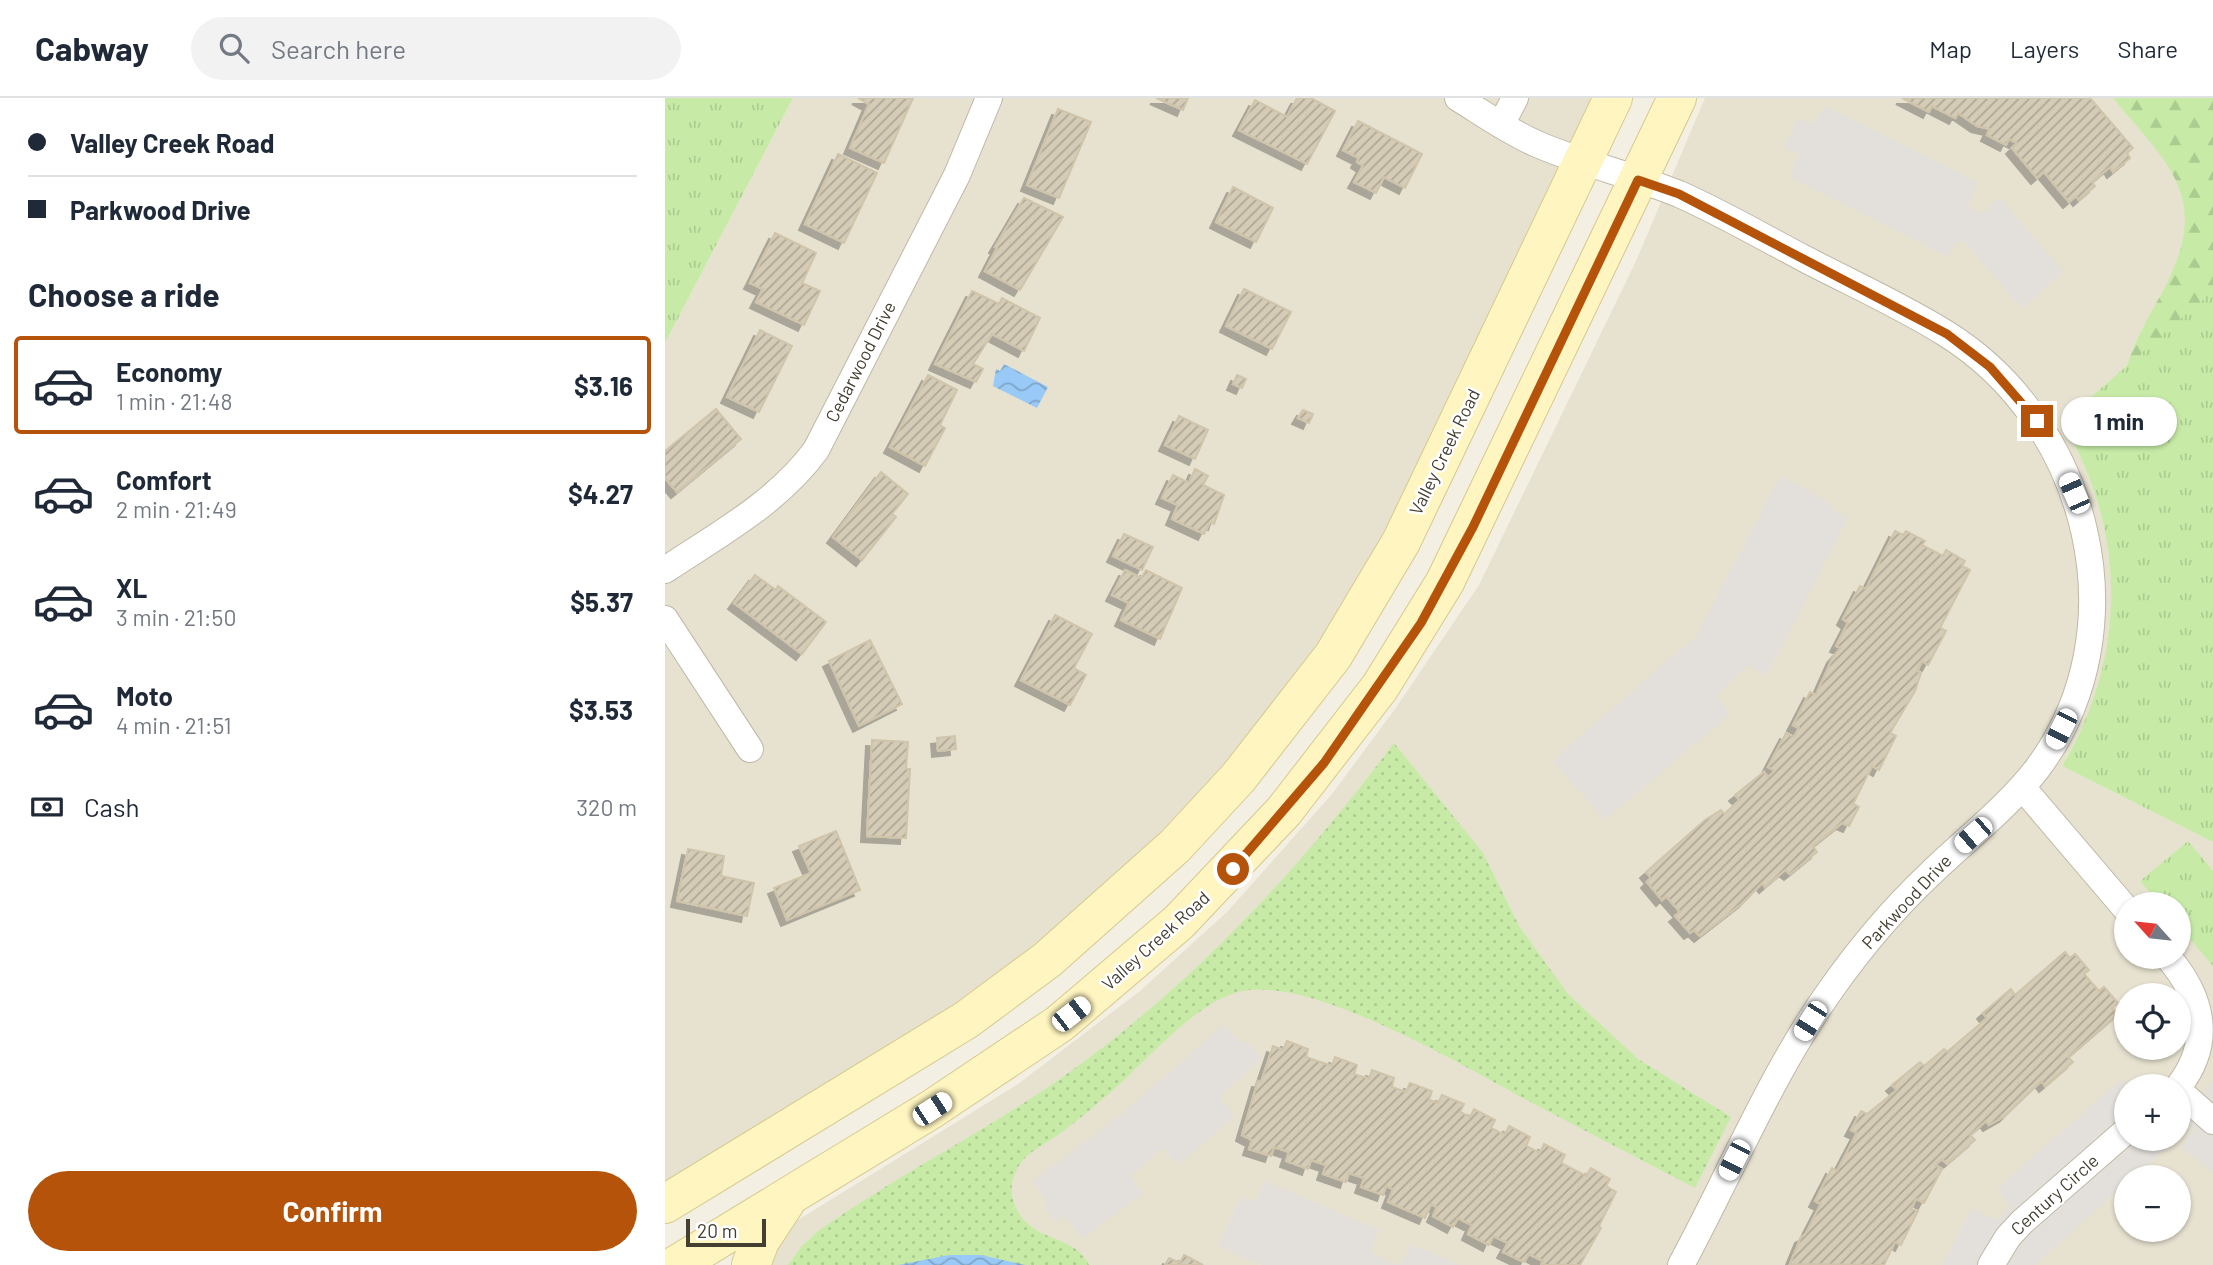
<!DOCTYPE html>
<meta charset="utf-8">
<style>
body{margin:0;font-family:Barlow,sans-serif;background:#f2f2f3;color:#1f2937;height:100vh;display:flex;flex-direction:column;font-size:26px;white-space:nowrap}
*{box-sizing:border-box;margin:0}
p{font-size:23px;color:#747a83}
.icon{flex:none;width:38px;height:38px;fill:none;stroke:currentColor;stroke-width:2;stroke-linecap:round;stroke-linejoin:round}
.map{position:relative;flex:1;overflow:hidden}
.sheet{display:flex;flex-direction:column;background:#fff;width:665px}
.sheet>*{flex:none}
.banner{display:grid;align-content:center;height:154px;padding:0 28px;background:#fff}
.needle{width:46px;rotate:297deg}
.controls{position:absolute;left:1449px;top:794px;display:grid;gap:14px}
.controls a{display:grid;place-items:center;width:77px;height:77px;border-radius:50%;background:#fff;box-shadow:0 2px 5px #0004;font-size:35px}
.scale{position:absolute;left:21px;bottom:18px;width:80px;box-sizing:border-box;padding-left:7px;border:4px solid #453f32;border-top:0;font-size:19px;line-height:24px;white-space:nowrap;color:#453f32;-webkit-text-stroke:5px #fff;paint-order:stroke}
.end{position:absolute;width:32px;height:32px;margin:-16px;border:9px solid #b45309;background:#fff;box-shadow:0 0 0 4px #fff}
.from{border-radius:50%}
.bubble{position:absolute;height:49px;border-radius:24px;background:#fff;box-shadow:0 2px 5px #0004;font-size:23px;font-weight:700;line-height:49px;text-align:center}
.car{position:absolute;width:21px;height:42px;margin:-21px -10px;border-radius:9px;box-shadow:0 0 5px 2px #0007;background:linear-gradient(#fff 24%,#345 0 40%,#fff 0 76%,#345 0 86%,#fff 0)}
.banner b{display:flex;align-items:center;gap:24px;height:66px;font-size:26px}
.banner b+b{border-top:2px solid #e0e1e3}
.banner i{width:18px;height:18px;background:#1f2937}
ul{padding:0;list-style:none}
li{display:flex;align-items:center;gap:21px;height:98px;margin:0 14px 10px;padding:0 14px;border:4px solid transparent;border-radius:7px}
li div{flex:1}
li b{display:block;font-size:26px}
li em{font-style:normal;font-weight:700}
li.active{border-color:#b45309}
li>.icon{width:63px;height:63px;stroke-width:1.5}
h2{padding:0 28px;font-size:32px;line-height:84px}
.pay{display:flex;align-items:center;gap:18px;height:77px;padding:0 28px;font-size:26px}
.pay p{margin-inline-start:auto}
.button{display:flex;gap:14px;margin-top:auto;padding:14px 28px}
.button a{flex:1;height:80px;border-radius:42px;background:#b45309;color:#fff;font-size:28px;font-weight:700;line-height:80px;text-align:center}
header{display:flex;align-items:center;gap:42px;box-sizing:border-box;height:98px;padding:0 35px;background:#fff;border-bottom:2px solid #e0e1e3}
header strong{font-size:33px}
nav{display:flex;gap:38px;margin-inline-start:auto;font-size:24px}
.search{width:490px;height:63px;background:#f2f2f3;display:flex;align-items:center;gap:18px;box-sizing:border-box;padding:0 24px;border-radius:38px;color:#747a83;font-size:26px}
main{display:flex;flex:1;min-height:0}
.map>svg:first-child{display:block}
</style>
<header>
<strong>Cabway</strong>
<div class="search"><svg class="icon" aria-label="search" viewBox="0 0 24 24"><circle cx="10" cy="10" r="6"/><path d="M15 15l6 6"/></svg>Search here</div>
<nav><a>Map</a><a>Layers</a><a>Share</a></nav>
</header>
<main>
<section class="sheet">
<div class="banner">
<b><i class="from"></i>Valley Creek Road</b>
<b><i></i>Parkwood Drive</b>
</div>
<h2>Choose a ride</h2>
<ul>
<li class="active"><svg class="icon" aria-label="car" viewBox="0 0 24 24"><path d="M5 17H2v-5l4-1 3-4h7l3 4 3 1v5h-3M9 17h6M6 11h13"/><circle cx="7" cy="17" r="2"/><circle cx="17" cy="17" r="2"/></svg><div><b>Economy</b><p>1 min · 21:48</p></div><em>$3.16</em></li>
<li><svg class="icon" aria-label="car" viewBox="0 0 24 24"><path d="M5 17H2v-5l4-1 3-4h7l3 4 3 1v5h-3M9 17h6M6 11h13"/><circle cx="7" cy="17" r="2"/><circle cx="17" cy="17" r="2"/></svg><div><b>Comfort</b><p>2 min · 21:49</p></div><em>$4.27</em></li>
<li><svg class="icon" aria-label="car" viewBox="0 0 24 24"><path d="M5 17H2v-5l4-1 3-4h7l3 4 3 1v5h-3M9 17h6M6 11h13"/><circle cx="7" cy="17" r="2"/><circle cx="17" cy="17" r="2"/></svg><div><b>XL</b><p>3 min · 21:50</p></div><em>$5.37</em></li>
<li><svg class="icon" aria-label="car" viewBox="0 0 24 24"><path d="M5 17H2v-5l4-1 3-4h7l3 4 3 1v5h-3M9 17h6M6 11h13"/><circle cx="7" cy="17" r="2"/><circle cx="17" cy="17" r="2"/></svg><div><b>Moto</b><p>4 min · 21:51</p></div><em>$3.53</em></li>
</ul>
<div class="pay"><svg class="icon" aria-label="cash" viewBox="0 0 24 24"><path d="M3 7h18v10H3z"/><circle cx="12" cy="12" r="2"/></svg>Cash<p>320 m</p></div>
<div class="button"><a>Confirm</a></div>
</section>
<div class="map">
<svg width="1548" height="1167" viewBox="0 0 1548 1167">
<defs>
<pattern id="grass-dots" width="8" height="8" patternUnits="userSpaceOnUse" patternTransform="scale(1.75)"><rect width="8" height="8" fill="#c7eba7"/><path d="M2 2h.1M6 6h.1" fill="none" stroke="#accb90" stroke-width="1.8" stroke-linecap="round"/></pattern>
<pattern id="forest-firs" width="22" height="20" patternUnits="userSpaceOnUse" patternTransform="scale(1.75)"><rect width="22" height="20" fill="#c7eba7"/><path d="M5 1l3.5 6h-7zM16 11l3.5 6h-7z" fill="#accb90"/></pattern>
<pattern id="park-tufts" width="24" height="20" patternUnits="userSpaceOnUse" patternTransform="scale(1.75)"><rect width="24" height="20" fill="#c7eba7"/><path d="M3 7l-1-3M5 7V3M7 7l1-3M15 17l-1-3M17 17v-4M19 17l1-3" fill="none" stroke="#accb90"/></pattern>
<pattern id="water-waves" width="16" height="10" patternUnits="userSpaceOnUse" patternTransform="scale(1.75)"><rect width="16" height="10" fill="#99c9f6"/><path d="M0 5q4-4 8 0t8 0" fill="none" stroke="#7fa5c8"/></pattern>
<pattern id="building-hatch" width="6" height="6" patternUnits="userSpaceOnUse" patternTransform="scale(1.75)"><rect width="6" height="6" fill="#d5ccb7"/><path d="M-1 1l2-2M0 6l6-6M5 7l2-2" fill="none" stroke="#afa795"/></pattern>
<filter id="shadow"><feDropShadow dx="-6" dy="6" stdDeviation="0" flood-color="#0004"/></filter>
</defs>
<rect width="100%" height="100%" fill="#f3efe2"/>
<path fill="#e7e2d0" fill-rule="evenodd" d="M128 0H948L736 444 477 780 0 1106V245Z
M1040 0H1459L1548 106V193L1397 324 1421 369 1436 411 1444 452 1448 495 1442 555 1434 589 1423 619 1397 668 1548 744V1167H100L133 1122 353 986 475 893 563 813 667 696 730 611 814 487 971 163ZM1461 807H1514V859H1461ZM1461 898H1514V950H1461ZM1461 989H1514V1041H1461ZM1461 1080H1514V1132H1461Z"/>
<path fill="url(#grass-dots)" d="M729 645 818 755 854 828 903 896 973 961 1066 1019 1030 1090C977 1062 924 1035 871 1007 805 972 645 875 574 894 529 905 481 964 446 994 430 1007 414 1022 397 1034 386 1043 372 1049 362 1058 337 1082 344 1116 373 1133 393 1144 413 1145 424 1167H123L136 1149 153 1133C231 1078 317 1035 395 981 526 889 634 772 729 645Z"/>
<path fill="url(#forest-firs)" d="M1448 0H1548V722L1462 268C1471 239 1486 215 1500 189 1547 98 1503 67 1448 0Z"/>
<path fill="url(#park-tufts)" d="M0 0H128L0 245Z
M1548 193V744L1397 668C1462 560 1463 433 1397 324Z
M1523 743 1548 773V868L1514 828V807H1495L1475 783Z"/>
<path fill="#e3e0dc" d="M1160 8 1312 84 1303 105 1312 115 1319 114 1335 100 1398 174 1357 211 1299 143 1291 144 1283 159 1124 79 1134 56 1119 48 1133 21 1148 26Z
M1115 378 1164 404 1168 412 1183 419 1101 578 1084 568 1079 570 1051 598 1065 616 939 722 888 662 1031 539Z
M559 927 574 943 582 944 596 960 556 998V1002L570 1018 513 1067 500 1052H495L466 1078 477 1096 417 1140 403 1121 399 1119 390 1125 380 1110 381 1102 368 1083 461 1013Z
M1458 981 1465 989H1461V1041H1505L1508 1045 1468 1080H1461V1085L1370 1167H1278L1307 1110 1327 1121 1335 1120 1345 1108 1332 1090Z
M1548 984V1075L1516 1049 1529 1032 1519 1019Z
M601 1083 714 1132 705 1154 729 1166 737 1164 745 1146 795 1167H596L553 1148 576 1099 590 1104Z"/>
<path fill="url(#water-waves)" d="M339 266 383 289 372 310 328 288 331 271 335 273Z
M284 1157H316L360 1167H233Z"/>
<path fill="url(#building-hatch)" stroke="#d0c4aa" stroke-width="2" filter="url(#shadow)" d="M248 0 219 65 185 50 204 6 193 0Z
M491 0H523L518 12Z
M632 0H646L670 13 642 66 574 32 590 2 622 19Z
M1237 0H1425L1468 50 1462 55 1465 60 1448 74 1445 69 1427 84 1430 88 1414 102 1411 98 1404 104 1379 74 1372 80 1347 50 1352 45 1344 41 1341 47 1322 37 1325 31 1312 28 1293 15 1290 20 1267 8 1264 14Z
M393 11 426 24 394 100 362 87Z
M693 23 757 56 740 90 719 79 711 95 689 84 698 68 692 64 694 60 678 52Z
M173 56 212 75 179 145 140 126Z
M568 89 608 110 591 144 551 124Z
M359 100 398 119 355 192 320 173 332 150 330 149Z
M110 135 151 155 137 185 155 193 139 227 91 204 98 191 85 185Z
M579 191 626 214 607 251 561 228Z
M307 193 334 206 337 200 375 220 359 253 327 236 308 266 318 271 311 284 270 266Z
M95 232 127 248 94 314 62 299Z
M263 277 292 292 275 327 280 330 260 368 225 349Z
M572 277 581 281 577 290 568 286Z
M51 311 76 341 12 394 0 380V353Z
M638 312 648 316 644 325 633 320Z
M514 318 543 332 530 361 500 347Z
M530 371 543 378 538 387 559 397 549 426 545 424 539 436 507 421 513 407 497 400 508 377 524 385Z
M216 374 243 396 227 416 231 419 197 462 168 439Z
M1230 433 1238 437 1241 433 1260 443 1257 447 1278 458 1281 452 1300 463 1297 468 1305 472 1275 530 1281 533 1263 567 1257 563 1252 573 1256 575 1250 593 1225 635 1231 638 1214 672 1207 668 1188 706 1194 709 1184 728 1177 725 1148 748 1152 754 1125 776 1120 772 1100 789 1097 785 1080 803 1035 838 1029 832 1025 835 1010 818 1015 814 1001 798 997 802 982 784 986 780 981 774 1040 722 1056 712 1059 716 1075 702 1070 697 1099 674 1103 679 1110 673 1103 669 1121 635 1129 639 1134 630 1128 627 1145 594 1151 597 1168 559 1176 550 1171 548 1183 525 1178 521 1195 488 1201 491Z
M459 436 488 449 477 472 448 458Z
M460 472 476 480 481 472 517 490 495 541 456 522 464 505 447 497Z
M90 477 111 492 113 488 161 524 137 556 69 505Z
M390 517 427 536 409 570 421 577 405 607 356 582Z
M205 542 237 606 194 628 164 563Z
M290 638 291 651 273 653 272 640Z
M207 642 243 644 241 671H245L241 740 202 738Z
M171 733 195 792 122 822 109 790 146 775 134 748Z
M23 751 59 758 56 778 89 785 82 818 12 803Z
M1400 854 1405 860 1410 856 1424 872 1419 876 1434 893 1439 889 1453 905 1447 910 1453 916 1403 959 1408 964 1380 988 1376 983 1340 1018 1324 1027 1321 1023 1305 1037 1310 1042 1282 1066 1277 1061 1270 1067 1277 1071 1259 1105 1251 1101 1246 1111 1253 1113 1236 1147 1230 1144 1219 1167 1125 1166 1136 1139 1140 1137 1156 1106 1150 1103 1167 1070 1172 1073 1192 1035 1186 1032 1196 1013 1202 1016 1232 992 1227 987 1255 964 1259 968 1279 951 1282 954 1322 920 1318 915 1346 891 1350 897Z
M622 943 643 951 641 959 667 968 670 959 692 967 689 976 704 981 707 972 729 980 727 989 741 994 745 985 767 993 764 1002 773 1005 777 997 799 1006 795 1014 805 1019 809 1011 830 1022 826 1030 840 1037 844 1028 865 1039 861 1048 875 1055 879 1046 900 1057 896 1065 921 1078 926 1070 945 1081 941 1088 951 1094 934 1128 936 1130 915 1167H876L878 1163 864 1156 859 1164 838 1154 843 1145 828 1138 824 1147 803 1136 807 1127 793 1120 788 1129 768 1118 772 1109 766 1106 760 1120 723 1104 728 1091 721 1088 718 1097 696 1089 699 1080 684 1075 681 1084 658 1076 661 1067 646 1062 643 1071 621 1063 624 1054 609 1049 606 1058 584 1051 587 1042 577 1037 593 983 596 984 608 948 618 952Z
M519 1157 538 1167H500L504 1160 515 1165Z"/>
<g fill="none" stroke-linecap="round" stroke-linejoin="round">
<g stroke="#bfb8a5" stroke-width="28">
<path id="minor" d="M793 0C819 16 844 34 872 46 918 66 968 77 1014 96 1057 115 1098 139 1140 161 1186 185 1235 207 1280 235 1424 324 1477 531 1372 671 1341 711 1301 741 1265 776 1229 810 1196 849 1167 890 1106 975 1066 1075 1016 1167
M836 27 850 0
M0 472C54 436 112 405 151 352L292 77 324 0
M0 521 85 651
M1357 689 1461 811
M1503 859C1538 900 1548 945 1513 989
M1514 993 1548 1023
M1326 1167 1343 1139 1357 1124 1461 1033"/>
</g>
<g stroke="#d6c98e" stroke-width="40">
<path id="secondary" d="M0 1106 301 922 382 862 510 748 573 680 668 558 736 444 948 0
M11 1167 267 1011 394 926 514 824 619 713 715 589 780 484 1012 0
M86 1167 95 1143 120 1105"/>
</g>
<use href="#minor" stroke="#fff" stroke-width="26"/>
<use href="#secondary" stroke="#fff5c0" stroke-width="38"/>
</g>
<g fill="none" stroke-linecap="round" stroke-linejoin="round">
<path stroke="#b45309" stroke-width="9" d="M568 771 659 665 756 525 808 429 973 82 1014 96 1282 236 1325 269 1372 323"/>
</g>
<g text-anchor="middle" stroke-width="5" stroke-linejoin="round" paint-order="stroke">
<g font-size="18" fill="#453f32" stroke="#fff">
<text transform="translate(196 264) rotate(-63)" y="6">Cedarwood Drive</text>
<text transform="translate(780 354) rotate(-64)" y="6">Valley Creek Road</text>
<text transform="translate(1242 804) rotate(-47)" y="6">Parkwood Drive</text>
<text transform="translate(491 843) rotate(-42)" y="6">Valley Creek Road</text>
<text transform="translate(1390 1097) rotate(-42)" y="6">Century Circle</text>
</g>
</g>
</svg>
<div class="controls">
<a><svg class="needle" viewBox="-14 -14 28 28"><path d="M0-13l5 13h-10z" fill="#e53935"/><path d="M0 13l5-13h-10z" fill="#747a83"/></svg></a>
<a><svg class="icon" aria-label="locate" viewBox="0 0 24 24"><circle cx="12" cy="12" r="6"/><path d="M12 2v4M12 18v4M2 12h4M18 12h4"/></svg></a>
<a>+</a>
<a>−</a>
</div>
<div class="scale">20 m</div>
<i class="end from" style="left:568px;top:771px"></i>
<i class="end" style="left:1372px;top:323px"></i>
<div class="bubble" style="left:1396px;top:299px;width:116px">1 min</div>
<i class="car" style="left:1409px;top:395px;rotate:336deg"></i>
<i class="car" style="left:1396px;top:631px;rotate:207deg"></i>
<i class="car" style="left:1308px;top:737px;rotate:229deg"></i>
<i class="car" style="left:406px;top:916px;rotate:52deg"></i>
<i class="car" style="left:1145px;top:923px;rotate:212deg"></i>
<i class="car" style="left:267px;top:1011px;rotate:57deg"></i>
<i class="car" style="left:1069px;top:1062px;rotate:207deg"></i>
</div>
</main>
